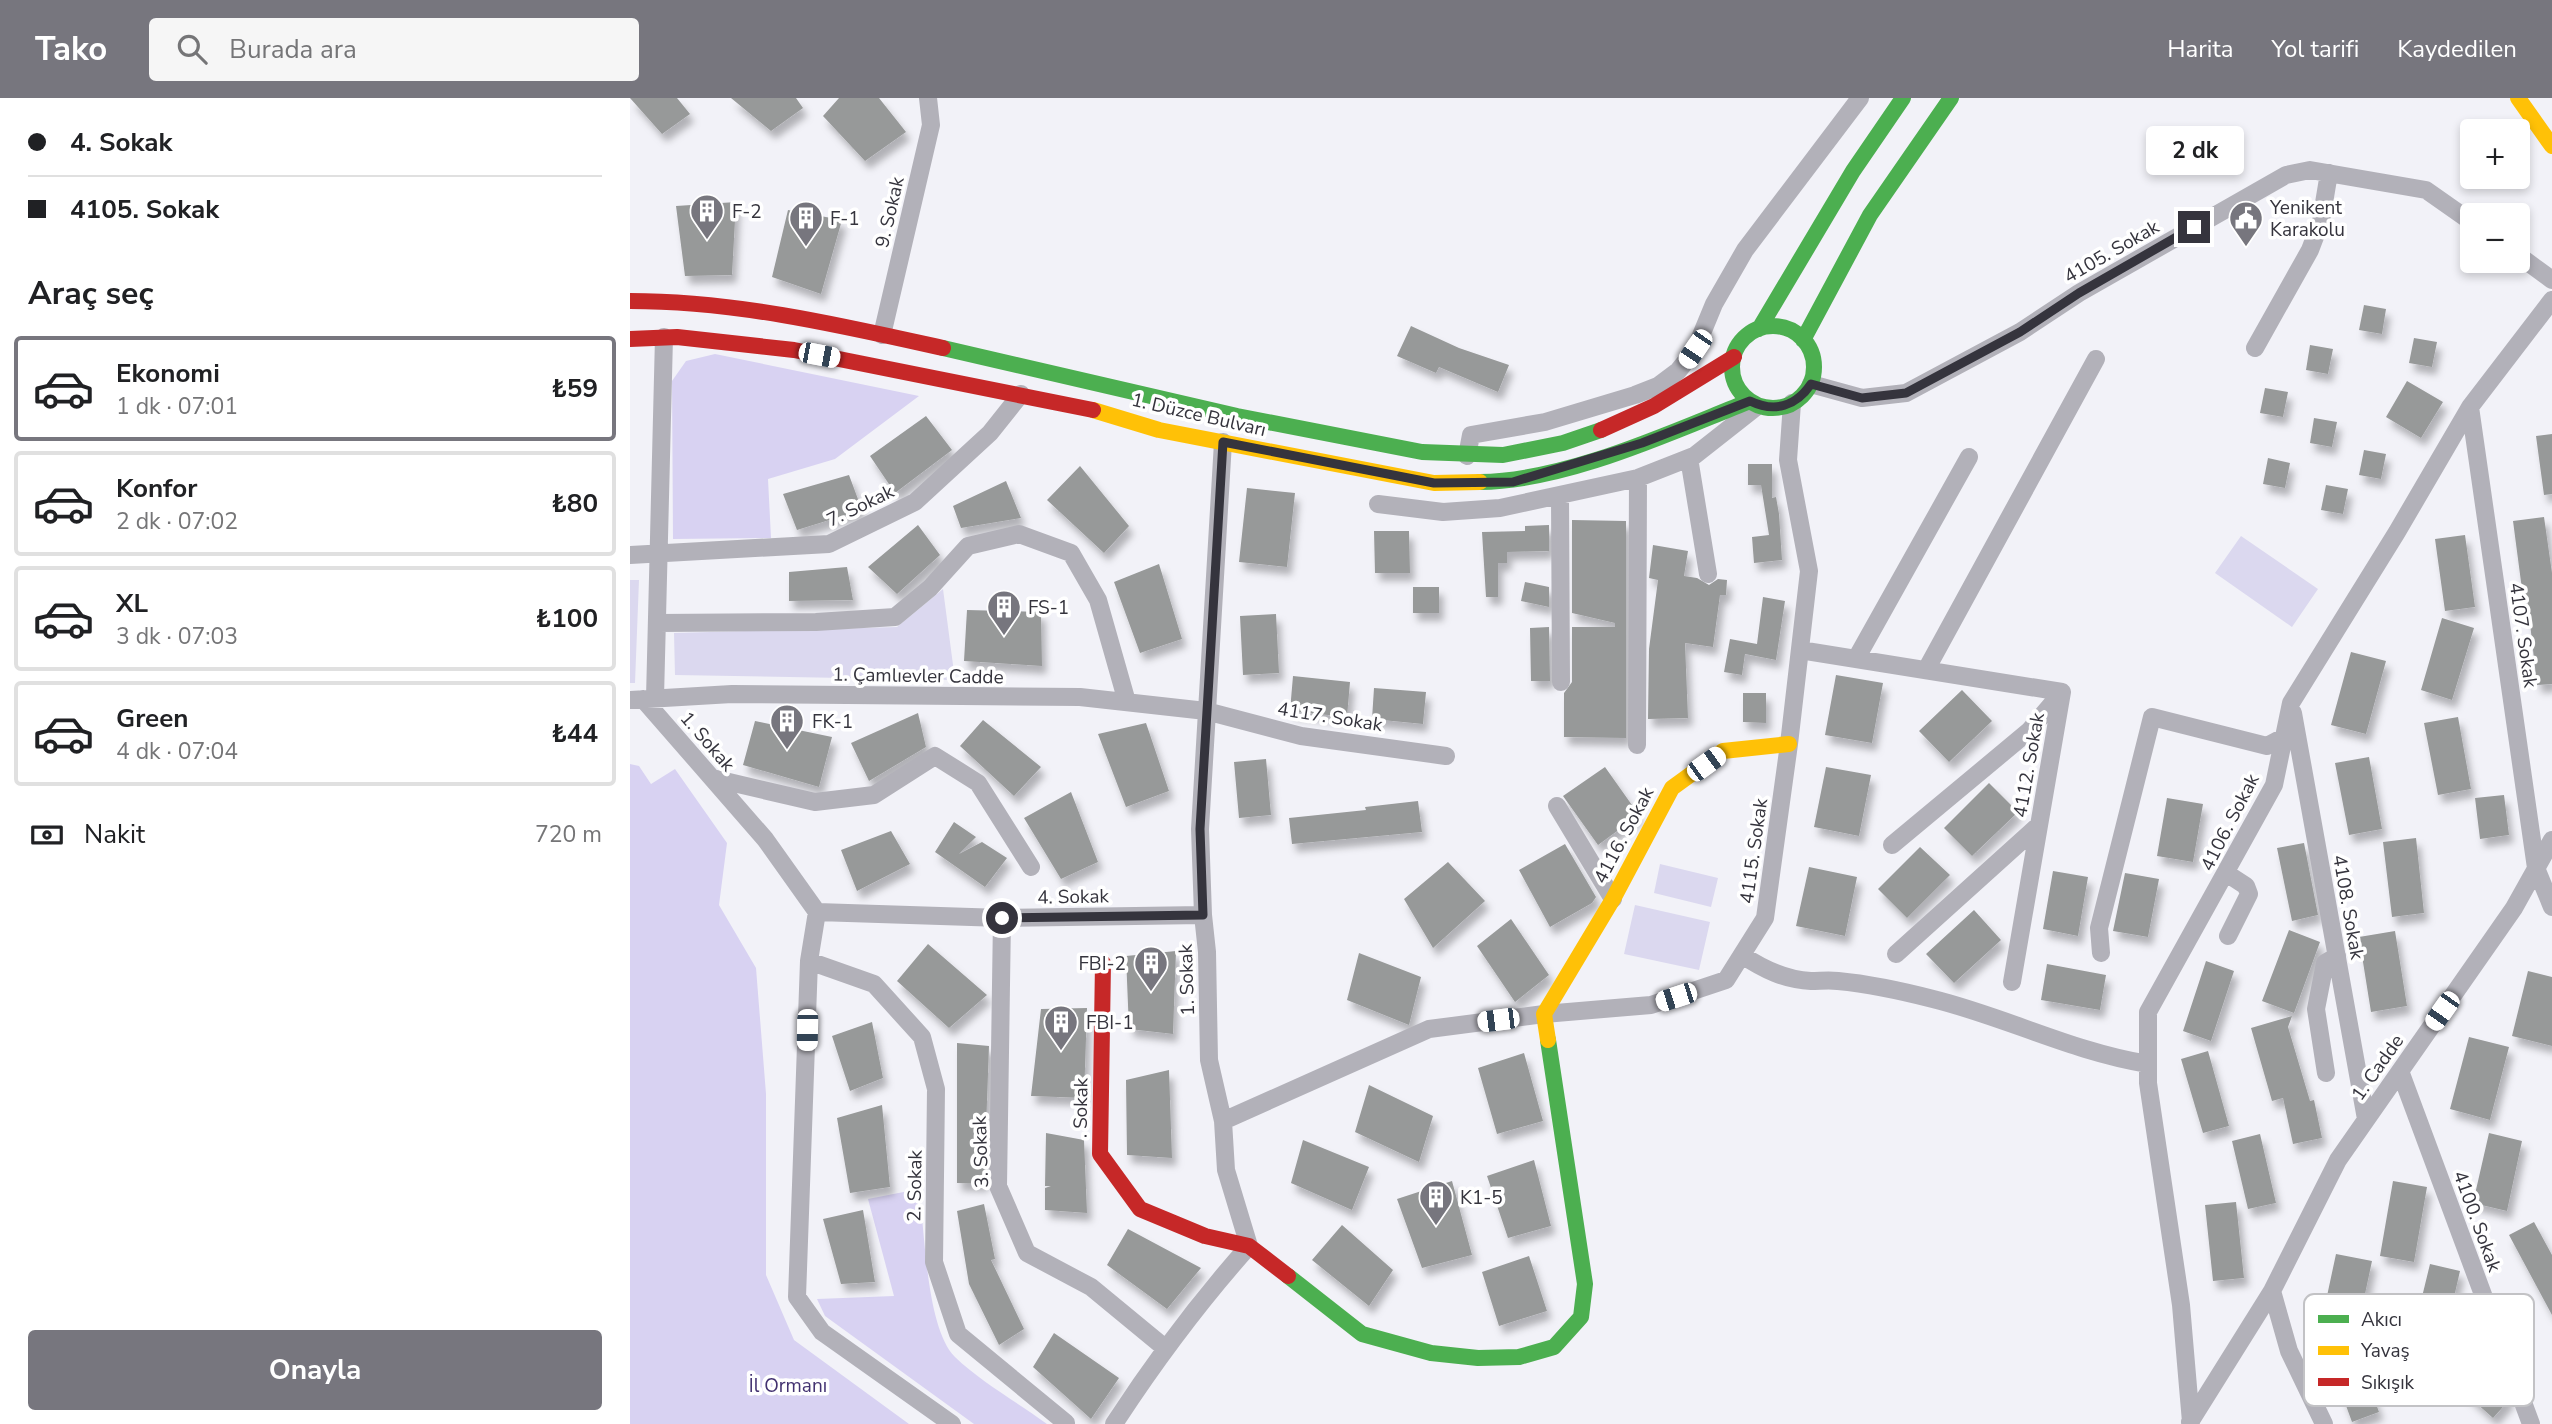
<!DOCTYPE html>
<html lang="tr">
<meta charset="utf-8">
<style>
body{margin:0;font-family:"Nunito Sans",sans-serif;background:#f6f6f6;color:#202124;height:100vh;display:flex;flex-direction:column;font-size:26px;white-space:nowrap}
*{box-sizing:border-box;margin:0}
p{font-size:23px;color:#757577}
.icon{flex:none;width:38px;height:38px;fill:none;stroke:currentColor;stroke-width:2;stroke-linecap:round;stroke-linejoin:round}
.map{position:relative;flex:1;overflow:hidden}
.details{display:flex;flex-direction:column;background:#fff;width:630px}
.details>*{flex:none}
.hud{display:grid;align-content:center;height:154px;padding:0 28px;background:#fff}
.buttons{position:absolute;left:1830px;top:21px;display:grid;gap:14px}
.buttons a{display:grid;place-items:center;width:70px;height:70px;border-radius:7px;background:#fff;box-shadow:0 4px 10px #0003;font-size:35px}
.end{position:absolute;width:32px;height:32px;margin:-16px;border:9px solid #35343d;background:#fff;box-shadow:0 0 0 4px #fff}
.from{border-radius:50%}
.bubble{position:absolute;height:49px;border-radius:7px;background:#fff;box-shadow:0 4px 10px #0003;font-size:23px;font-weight:700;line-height:49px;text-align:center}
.car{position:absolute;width:21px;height:42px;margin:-21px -10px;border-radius:9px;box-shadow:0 0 5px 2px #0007;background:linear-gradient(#fff 24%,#345 0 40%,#fff 0 76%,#345 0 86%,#fff 0)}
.hud b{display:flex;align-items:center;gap:24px;height:66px;font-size:26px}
.hud b+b{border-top:2px solid #e0e0e0}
.hud i{width:18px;height:18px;background:#202124}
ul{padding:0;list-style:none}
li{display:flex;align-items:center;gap:21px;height:105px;margin:0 14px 10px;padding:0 14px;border:4px solid #e0e0e0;border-radius:7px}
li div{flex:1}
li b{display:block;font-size:26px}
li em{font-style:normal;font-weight:700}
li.selected{border-color:#77767e}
li>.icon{width:63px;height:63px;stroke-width:1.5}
h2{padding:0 28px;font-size:32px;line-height:84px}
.pay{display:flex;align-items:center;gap:18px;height:77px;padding:0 28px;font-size:26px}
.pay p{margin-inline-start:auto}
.action{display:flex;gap:14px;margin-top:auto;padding:14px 28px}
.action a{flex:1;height:80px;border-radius:7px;background:#77767e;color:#fff;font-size:28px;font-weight:700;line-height:80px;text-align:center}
header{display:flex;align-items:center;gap:42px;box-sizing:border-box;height:98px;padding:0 35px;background:#77767e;color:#fff}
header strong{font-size:33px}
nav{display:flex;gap:38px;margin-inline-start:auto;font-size:24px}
.search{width:490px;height:63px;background:#f6f6f6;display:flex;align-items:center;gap:18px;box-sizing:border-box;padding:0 24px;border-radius:7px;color:#757577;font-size:26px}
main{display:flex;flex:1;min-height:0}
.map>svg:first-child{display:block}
</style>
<header>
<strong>Tako</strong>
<div class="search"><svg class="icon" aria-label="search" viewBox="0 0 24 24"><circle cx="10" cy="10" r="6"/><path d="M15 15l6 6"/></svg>Burada ara</div>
<nav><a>Harita</a><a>Yol tarifi</a><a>Kaydedilen</a></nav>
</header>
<main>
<section class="details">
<div class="hud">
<b><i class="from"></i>4. Sokak</b>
<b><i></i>4105. Sokak</b>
</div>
<h2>Araç seç</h2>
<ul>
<li class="selected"><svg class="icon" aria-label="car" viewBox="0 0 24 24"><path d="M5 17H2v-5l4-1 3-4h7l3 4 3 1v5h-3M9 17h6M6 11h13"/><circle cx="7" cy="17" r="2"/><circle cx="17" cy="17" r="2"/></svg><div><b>Ekonomi</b><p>1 dk · 07:01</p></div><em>₺59</em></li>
<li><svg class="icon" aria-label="car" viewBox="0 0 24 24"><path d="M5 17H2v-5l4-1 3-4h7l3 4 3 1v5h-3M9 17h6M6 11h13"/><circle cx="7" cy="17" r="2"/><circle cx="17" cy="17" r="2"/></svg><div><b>Konfor</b><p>2 dk · 07:02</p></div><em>₺80</em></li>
<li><svg class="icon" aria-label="car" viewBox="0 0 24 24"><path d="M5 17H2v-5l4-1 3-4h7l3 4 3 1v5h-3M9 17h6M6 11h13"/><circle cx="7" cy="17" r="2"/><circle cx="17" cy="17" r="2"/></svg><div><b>XL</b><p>3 dk · 07:03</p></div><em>₺100</em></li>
<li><svg class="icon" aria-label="car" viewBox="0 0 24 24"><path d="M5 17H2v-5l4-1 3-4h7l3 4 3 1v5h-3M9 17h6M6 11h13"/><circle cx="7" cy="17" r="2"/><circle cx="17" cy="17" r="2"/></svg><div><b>Green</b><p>4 dk · 07:04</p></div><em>₺44</em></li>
</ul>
<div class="pay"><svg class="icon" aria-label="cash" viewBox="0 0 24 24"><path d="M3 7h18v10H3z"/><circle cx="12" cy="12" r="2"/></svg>Nakit<p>720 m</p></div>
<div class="action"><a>Onayla</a></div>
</section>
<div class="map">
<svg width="1922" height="1326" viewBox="0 0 1922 1326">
<defs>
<filter id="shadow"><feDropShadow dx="4.5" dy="8" stdDeviation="3.5" flood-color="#0004"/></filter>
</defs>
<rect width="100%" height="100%" fill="#f2f2f8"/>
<path fill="#dbd8ef" d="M1611 438 1688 491 1662 529 1585 475Z
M0 482H9L5 585H0Z
M313 491 325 582 45 577 44 535 267 529Z
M1030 766 1088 780 1081 809 1024 795Z
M1005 807 1080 824 1069 872 994 856Z"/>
<path fill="#d8d2f2" d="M85 256 289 298 205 361 138 381 141 440 43 441 42 283 56 263Z
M0 666 9 668 21 686 45 671 97 745 89 807 126 870 136 996V1177L164 1242 279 1326H0Z
M289 1091C295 1133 296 1230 325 1259 351 1284 387 1304 417 1326H344L195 1218 187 1201 264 1198 238 1101Z"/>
<path fill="#979999" filter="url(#shadow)" d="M0 0H47L60 16 32 36Z
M101 0H166L173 10 141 33Z
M209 0H249L276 34 235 63 193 18Z
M106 104 102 177 55 178 46 108Z
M158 112 212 122 191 196 142 179Z
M1734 207 1756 211 1752 236 1729 232Z
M781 228 829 250 879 267 868 294 809 269 806 275 767 258Z
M1784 240 1807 244 1802 269 1779 265Z
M1680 247 1703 251 1698 276 1676 272Z
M1777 283 1813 304 1791 340 1756 319Z
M1635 290 1658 294 1653 319 1630 315Z
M296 318 322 352 265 395 240 358Z
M1684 320 1707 324 1702 349 1680 345Z
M1922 336V396L1914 397 1906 338Z
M1734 352 1756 356 1751 381 1729 377Z
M1638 360 1660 365 1655 390 1633 386Z
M1118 366H1142V400L1146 399 1149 416 1152 462 1124 465 1122 439 1139 437 1131 387H1118Z
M450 368 499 428 474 455 417 402Z
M219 377 232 412 167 432 153 396Z
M376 383 391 420 331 430 323 408Z
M1696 387 1718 391 1713 416 1691 412Z
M617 390 665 395 657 469 609 464Z
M1914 419 1922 475V586L1907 587 1897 499H1893L1883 423Z
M942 422 996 423V640L934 639V595L942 584V529H985V525L942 515Z
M288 427 310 457 267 496 238 469Z
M919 427V453L877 454V465H868V499H856L852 434 895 433V428Z
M744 433H779L780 475H745Z
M1835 437 1845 509 1815 513 1805 441Z
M1023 447 1058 453 1054 478 1067 480 1079 487 1088 481 1097 482 1096 497H1090L1083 549 1055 545 1058 620 1018 621 1019 551 1028 482 1019 480Z
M529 466 552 541 510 555 484 484Z
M217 469 223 502 159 503V474Z
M895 484 919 489V509L891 503Z
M783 489H809V515H783Z
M1133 499 1155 503 1146 562 1115 556 1112 577 1094 574 1100 541 1127 546Z
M337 512 411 514 412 568 334 563Z
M646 516 649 575 613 577 610 518Z
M1812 520 1844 530 1822 602 1791 592Z
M919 529 920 583H901L900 530Z
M1721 554 1756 563 1736 636 1701 627Z
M1206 577 1253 585 1242 645 1195 637Z
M663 578 720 584 717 619 660 613Z
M744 590 796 594 793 626 742 621Z
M1332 592 1362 623 1319 664 1289 633Z
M1113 595H1136V625L1113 624Z
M288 615 296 649 239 683 221 645Z
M1828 619 1841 691 1808 697 1794 625Z
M353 622 411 669 384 698 330 648Z
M125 623 202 639 189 689 113 667Z
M516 625 539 693 496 709 468 636Z
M1739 659 1752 731 1719 737 1705 665Z
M636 661 641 717 609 720 604 664Z
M975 669 1009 717 968 747 933 698Z
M1196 669 1241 677 1229 738 1184 729Z
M1359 685 1388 714 1342 758 1314 730Z
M441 694 468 764 431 781 394 720Z
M1874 697 1879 737 1850 741 1845 700Z
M1537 700 1573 706 1563 764 1527 758Z
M788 703 792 734 662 746 659 720 736 712 735 709Z
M324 724 346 739 329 756 352 744 377 760 355 789 305 754Z
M261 733 280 766 227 793 211 752Z
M1786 740 1794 815 1762 819 1753 744Z
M1674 745 1688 817 1662 823 1647 750Z
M935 746 966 799 962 805 920 829 889 772Z
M1290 749 1320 777 1277 820 1248 791Z
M818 764 855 803 803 850 774 801Z
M1179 769 1227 779 1215 838 1166 828Z
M1423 773 1458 779 1448 838 1413 831Z
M1495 775 1529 781 1518 839 1483 833Z
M1344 812 1371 842 1324 885 1296 856Z
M881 821 919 877 885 904 847 848Z
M1659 832 1690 844 1664 915 1632 903Z
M1765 833 1777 908 1741 914 1729 839Z
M298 846 357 897 319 930 267 883Z
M546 853 543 936 499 931 496 858Z
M729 855 791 879 779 927 717 902Z
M1576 863 1604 873 1581 943 1553 933Z
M1417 866 1476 877 1470 912 1411 902Z
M1898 873 1922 879V948L1882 938Z
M457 910 454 1000 401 998 411 911Z
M1662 918 1658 929 1680 1003 1684 1002 1692 1040 1663 1046 1653 1000 1642 1003 1621 930Z
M242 924 253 980 220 993 202 938Z
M1839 939 1879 949 1860 1022 1820 1011Z
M327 945 359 948 354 1086 327 1085Z
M1578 953 1599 1028 1573 1035 1551 961Z
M894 955 913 1023 867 1036 848 970Z
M539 972 542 1060 497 1057 496 982Z
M739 987 803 1018 789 1064 725 1034Z
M252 1007 260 1089 220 1095 207 1020Z
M416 1035 454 1042 457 1115 415 1112V1090L421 1088H415Z
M1859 1035 1892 1043 1877 1113 1843 1105Z
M1630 1036 1646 1105 1618 1111 1602 1043Z
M673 1042 739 1069 722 1112 661 1085Z
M904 1062 921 1128 878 1140 857 1078Z
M822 1083 842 1157 792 1170 767 1101Z
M1763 1083 1797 1089 1784 1164 1750 1158Z
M1606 1104 1614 1180 1583 1183 1575 1107Z
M354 1106 365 1161 361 1162 394 1231 369 1247 339 1186 327 1113Z
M233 1112 245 1184 211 1186 193 1121Z
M1904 1124 1922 1157V1217L1879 1137Z
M712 1127 763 1172 739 1208 682 1162Z
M498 1131 571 1170 537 1211 477 1167Z
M1706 1156 1742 1163 1727 1234 1691 1226Z
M899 1158 917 1213 869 1228 852 1174Z
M1800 1166 1830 1173 1814 1243 1783 1236Z
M424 1235 489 1280 461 1321 403 1269Z
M1723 1243 1749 1314 1722 1324 1696 1253Z
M1827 1251 1878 1296 1880 1301 1863 1320 1808 1271Z"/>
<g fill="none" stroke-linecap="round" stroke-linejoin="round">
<path stroke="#b2b1b9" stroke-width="18" d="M1888 157 1922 182
M252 237 301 27 298 0
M1625 250 1680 152 1691 123 1699 75
M1181 286 1232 300 1276 295 1390 234 1449 195 1656 77 1680 72 1796 92 1843 125
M1840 309 1906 770 1922 809
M837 358 841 337 915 324 1005 297 1028 288 1048 273 1065 252 1084 206 1115 152 1230 0
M1059 360 1078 476
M930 399 931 584
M748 406 813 414 870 410 1008 380 1064 358 1125 310
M0 457 199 446 285 404 360 335 391 296
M27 525 186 524 265 519 300 490 338 448 389 436 441 455 468 502 497 604
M1170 552 1432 594 1382 884
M1226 561 1339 359
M1296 572 1466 261
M25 600 34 239
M13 601 135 741 187 814 179 863 167 1199 192 1234 322 1326
M0 602 102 596 450 599 576 613 671 638 816 658
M1663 615 1736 1021
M1007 647 1008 380
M82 680 185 704 244 697 305 658 348 685 401 769
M927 708 983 801
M1262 747 1399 633 1432 594
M1596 775 1616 788 1619 796 1598 838
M187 814 372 820 573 817
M372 820 368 1088 397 1155 461 1189 535 1250
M1471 855 1469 830 1522 619 1637 648 1654 639
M1266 856 1409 727
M1112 857C1133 871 1155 882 1181 883 1190 883 1199 882 1208 883 1239 886 1272 893 1303 901 1376 919 1443 954 1518 966
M179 863 244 886 292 939 306 991 304 1164 328 1236 436 1325
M1770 973 1901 1326
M1696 975 1686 911 1695 865 1707 858
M593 1023 799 931 914 916 1021 907 1096 882 1135 820 1159 646 1179 473 1158 362 1162 305
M1642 1193 1659 1253 1694 1326
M1560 1324 1642 1193 1708 1062 1884 810 1922 742
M1561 1324 1551 1207 1518 985V914L1644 687 1661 605 1767 434 1840 309 1922 202
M484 1326C525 1263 569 1204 619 1148L596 1072 593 1023 579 962 577 854 573 817 570 731 593 344"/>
<path stroke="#4caf50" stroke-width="16" d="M1102 269a41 41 0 1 1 82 0a41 41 0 1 1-82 0Z
M1129 231 1223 73 1273 0
M1173 242 1240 117 1321 0
M313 250 607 318 792 354 873 357 933 345 971 332
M850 384C937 383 1039 335 1120 303
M658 1178 732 1236 801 1255 848 1260 889 1259 924 1249 951 1219 955 1186 918 942"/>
<path stroke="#ffc107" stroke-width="16" d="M1888 0 1922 48
M463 312 529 332 804 385 850 384
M918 942 914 916 983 801 1042 690 1093 653 1159 646"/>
<path stroke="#c62828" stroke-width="16" d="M0 203C106 203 210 227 313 250
M0 241 47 239 164 252 463 312
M971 332 1024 308 1104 259
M473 865 470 1056 510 1111 575 1138 619 1148 658 1178"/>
</g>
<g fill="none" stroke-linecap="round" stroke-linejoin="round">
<path stroke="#35343d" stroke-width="9" d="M372 820 573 817 570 731 593 344 804 385 883 384 1012 345 1120 303C1145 315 1166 308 1181 286L1232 300 1276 295 1390 234 1449 195 1564 129"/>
</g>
<defs>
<g id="building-pin" transform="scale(1.75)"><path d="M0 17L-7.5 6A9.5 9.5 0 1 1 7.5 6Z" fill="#77767e" stroke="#fff"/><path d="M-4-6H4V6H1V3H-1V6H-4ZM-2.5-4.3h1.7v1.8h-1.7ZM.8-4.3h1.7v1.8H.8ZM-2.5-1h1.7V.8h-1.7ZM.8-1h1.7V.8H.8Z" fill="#fff"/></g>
<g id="civic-pin" transform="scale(1.75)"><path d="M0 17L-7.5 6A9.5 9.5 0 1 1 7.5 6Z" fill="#77767e" stroke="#fff"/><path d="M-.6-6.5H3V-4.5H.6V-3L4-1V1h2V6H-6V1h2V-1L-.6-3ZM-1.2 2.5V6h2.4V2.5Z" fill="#fff"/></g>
</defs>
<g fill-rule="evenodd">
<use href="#building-pin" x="77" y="113"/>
<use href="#building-pin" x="176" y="120"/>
<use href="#civic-pin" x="1616" y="120"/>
<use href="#building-pin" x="374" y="509"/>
<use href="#building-pin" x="157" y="623"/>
<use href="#building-pin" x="521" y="865"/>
<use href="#building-pin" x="431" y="924"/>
<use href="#building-pin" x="806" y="1099"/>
</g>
<g text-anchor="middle" stroke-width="7" stroke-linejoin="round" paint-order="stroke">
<g font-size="19" fill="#35343d" stroke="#fff" text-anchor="start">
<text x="1640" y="116">Yenikent<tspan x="1640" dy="22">Karakolu</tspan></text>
<text x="102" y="120">F-2</text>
<text x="200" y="127">F-1</text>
<text x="398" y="516">FS-1</text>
<text x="182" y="630">FK-1</text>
<text x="496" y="872" text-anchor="end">FBI-2</text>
<text x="456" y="931">FBI-1</text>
<text x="830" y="1106">K1-5</text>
</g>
<g font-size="19" fill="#35343d" stroke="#fff">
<text transform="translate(259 114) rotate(-77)" y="7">9. Sokak</text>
<text transform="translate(1481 153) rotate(-30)" y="7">4105. Sokak</text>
<text transform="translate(569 316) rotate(13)" y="7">1. Düzce Bulvarı</text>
<text transform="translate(230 407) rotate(-26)" y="7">7. Sokak</text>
<text transform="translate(1894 537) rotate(82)" y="7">4107. Sokak</text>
<text transform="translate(288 577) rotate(1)" y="7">1. Çamlıevler Cadde</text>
<text transform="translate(700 618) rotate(9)" y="7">4117. Sokak</text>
<text transform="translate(78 643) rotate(49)" y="7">1. Sokak</text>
<text transform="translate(1398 667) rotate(-80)" y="7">4112. Sokak</text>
<text transform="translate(1599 724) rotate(-63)" y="7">4106. Sokak</text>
<text transform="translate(993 737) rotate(-62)" y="7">4116. Sokak</text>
<text transform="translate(1123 753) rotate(-82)" y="7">4115. Sokak</text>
<text transform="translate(443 798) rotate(-1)" y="7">4. Sokak</text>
<text transform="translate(1719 809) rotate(80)" y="7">4108. Sokak</text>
<text transform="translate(556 882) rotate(-92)" y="7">1. Sokak</text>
<text transform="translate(1747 969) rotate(-55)" y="7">1. Cadde</text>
<text transform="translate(450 1010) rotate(-89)" y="7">. Sokak</text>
<text transform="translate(350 1054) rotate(-92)" y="7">3. Sokak</text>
<text transform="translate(284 1088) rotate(-89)" y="7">2. Sokak</text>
<text transform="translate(1848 1123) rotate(70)" y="7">4100. Sokak</text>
</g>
<g font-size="19" fill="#423170" stroke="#fff">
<text x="158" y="1294">İl Ormanı</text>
</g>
</g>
<rect x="1674" y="1196" width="230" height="112" rx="10" fill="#fff" stroke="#c2c2c5" stroke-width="2"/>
<rect x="1688" y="1217" width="31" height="8" fill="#4caf50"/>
<rect x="1688" y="1248" width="31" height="9" fill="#ffc107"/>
<rect x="1688" y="1280" width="31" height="8" fill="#c62828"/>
<g font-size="19" fill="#35343d">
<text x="1731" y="1228">Akıcı</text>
<text x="1731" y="1259">Yavaş</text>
<text x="1731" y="1291">Sıkışık</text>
</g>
</svg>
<div class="buttons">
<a>+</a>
<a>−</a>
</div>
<i class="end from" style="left:372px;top:820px"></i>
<i class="end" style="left:1564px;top:129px"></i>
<div class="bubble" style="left:1516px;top:28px;width:98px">2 dk</div>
<i class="car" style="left:1065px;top:251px;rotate:214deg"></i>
<i class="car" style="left:189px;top:257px;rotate:101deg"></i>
<i class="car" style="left:1076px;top:666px;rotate:54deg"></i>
<i class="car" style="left:1046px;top:899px;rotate:252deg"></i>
<i class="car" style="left:1812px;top:913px;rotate:215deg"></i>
<i class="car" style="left:868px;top:922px;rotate:263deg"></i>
<i class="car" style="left:177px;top:932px;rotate:181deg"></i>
</div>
</main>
